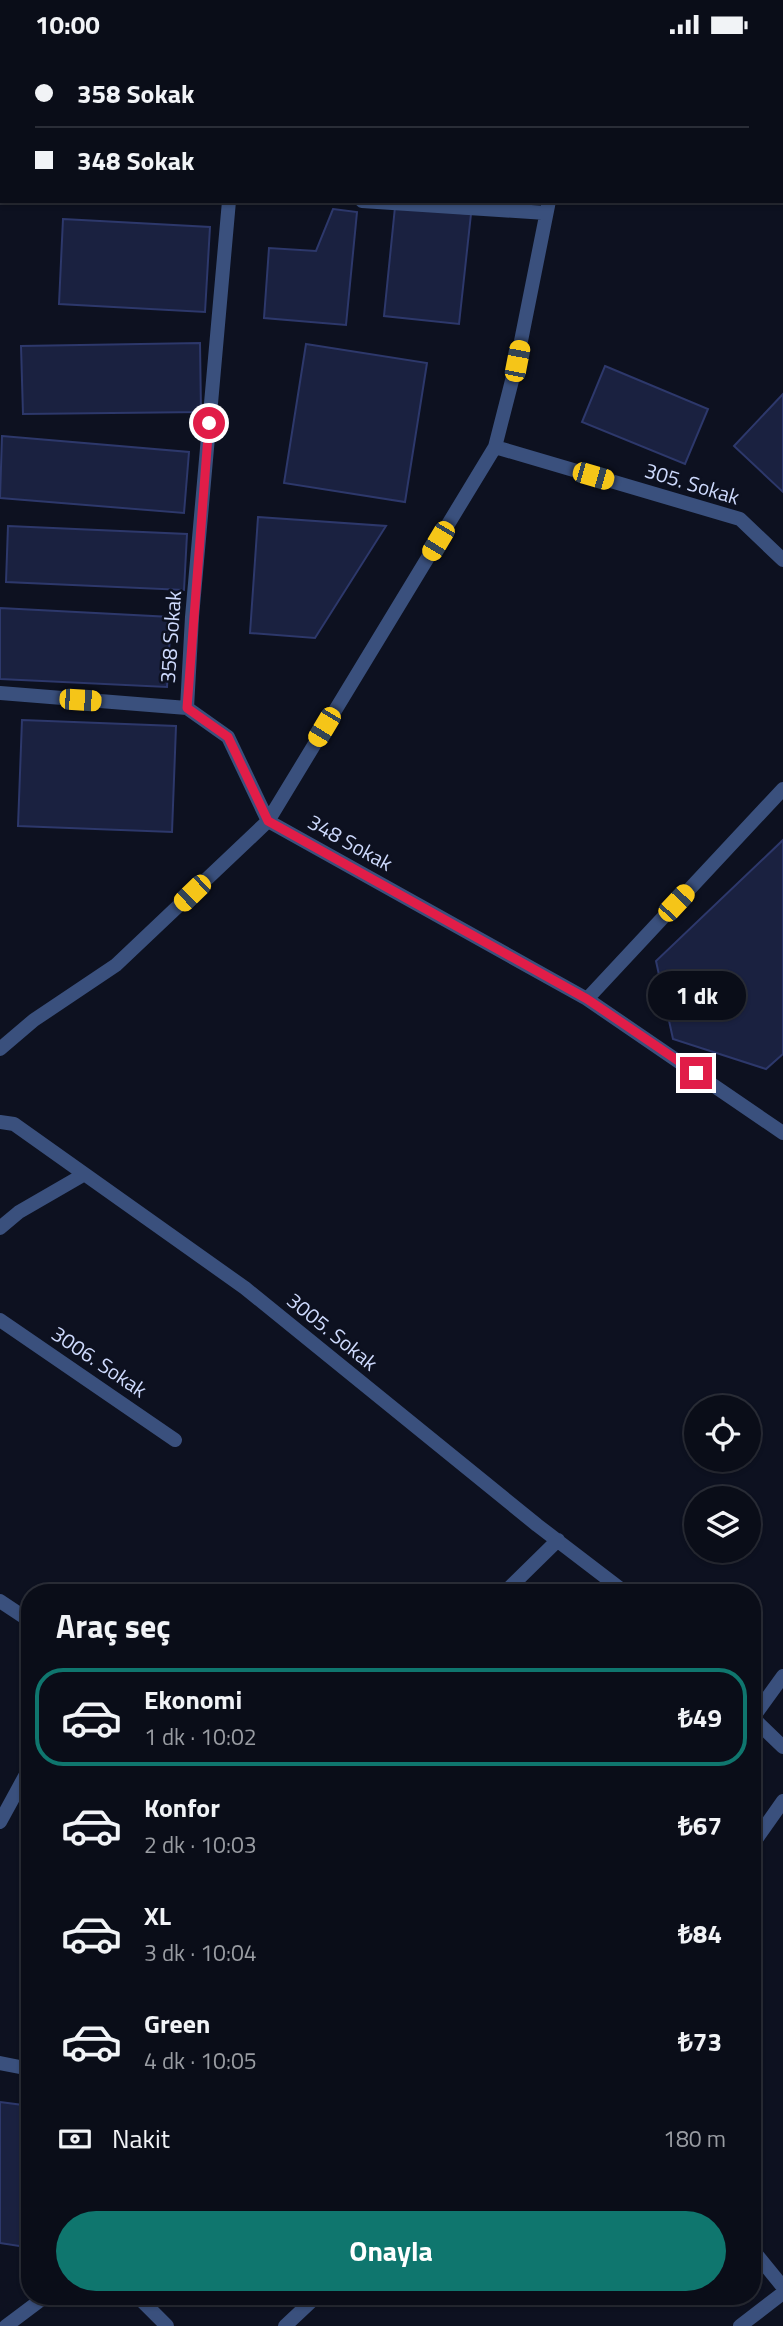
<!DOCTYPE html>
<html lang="tr">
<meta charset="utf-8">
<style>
body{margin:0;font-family:"Titillium Web",sans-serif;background:#131621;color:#f1f3f6;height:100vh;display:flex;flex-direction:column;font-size:26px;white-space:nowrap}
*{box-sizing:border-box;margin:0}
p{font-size:23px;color:#999ca2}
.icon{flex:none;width:38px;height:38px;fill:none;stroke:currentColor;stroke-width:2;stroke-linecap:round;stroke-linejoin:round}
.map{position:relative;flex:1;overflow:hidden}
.drawer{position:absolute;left:21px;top:1535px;width:740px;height:721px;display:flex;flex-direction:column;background:#0a0d18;border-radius:28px;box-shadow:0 2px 5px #0004,0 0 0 2px #2a2d37}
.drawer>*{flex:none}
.banner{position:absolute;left:0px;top:0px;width:784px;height:154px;box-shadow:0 2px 5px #0004,0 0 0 2px #2a2d37;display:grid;align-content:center;height:154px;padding:0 35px;background:#0a0d18}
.buttons{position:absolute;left:684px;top:1346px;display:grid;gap:14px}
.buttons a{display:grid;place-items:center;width:77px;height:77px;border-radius:50%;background:#0a0d18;box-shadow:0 2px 5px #0004,0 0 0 2px #2a2d37;font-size:35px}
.end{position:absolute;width:32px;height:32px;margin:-16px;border:9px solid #e11d48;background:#fff;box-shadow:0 0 0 4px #fff}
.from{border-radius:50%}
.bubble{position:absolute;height:49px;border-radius:24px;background:#0a0d18;box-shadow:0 2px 5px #0004,0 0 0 2px #2a2d37;font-size:23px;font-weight:700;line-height:49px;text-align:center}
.car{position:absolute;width:21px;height:42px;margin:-21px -10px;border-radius:9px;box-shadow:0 0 5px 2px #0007;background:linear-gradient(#f5c518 24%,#345 0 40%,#f5c518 0 76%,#345 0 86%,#f5c518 0)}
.banner b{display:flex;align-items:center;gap:24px;height:66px;font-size:26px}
.banner b+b{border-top:2px solid #2a2d37}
.banner i{width:18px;height:18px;background:#f1f3f6}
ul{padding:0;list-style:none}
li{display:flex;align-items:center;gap:21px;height:98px;margin:0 14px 10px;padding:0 21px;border:4px solid transparent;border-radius:28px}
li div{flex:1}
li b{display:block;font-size:26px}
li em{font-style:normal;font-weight:700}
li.on{border-color:#0f766e}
li>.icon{width:63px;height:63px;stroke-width:1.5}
h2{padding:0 35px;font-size:32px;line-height:84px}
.pay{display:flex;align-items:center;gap:18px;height:77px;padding:0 35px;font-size:26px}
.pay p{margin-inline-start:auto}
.action{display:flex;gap:14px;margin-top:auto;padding:14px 35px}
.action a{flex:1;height:80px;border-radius:42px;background:#0f766e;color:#fff;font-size:28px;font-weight:700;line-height:80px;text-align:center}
.status{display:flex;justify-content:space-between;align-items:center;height:49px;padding:0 35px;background:#0a0d18;direction:ltr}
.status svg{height:19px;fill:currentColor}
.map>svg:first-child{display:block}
</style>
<div class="status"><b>10:00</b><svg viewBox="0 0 49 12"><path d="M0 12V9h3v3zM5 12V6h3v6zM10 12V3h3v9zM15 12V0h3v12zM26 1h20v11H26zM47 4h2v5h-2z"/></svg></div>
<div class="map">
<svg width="783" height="2277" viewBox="0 0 783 2277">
<rect width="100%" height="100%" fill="#0d1120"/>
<path fill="#1a2140" stroke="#2d386b" stroke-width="2" d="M0 0H30L2 2V54Z
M42 0H134L42 2Z
M151 0H236L151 2Z
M250 0H330L250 2Z
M368 0H504L368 2Z
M395 158 471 165 459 275 384 267Z
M333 160 357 163 346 276 264 269 269 199 316 202Z
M63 170 210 178 205 263 59 255Z
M200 294 201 363 23 365 21 297Z
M306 295 427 314 405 453 284 434Z
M605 317 708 360 685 415 582 373Z
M783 345V443L734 397Z
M2 387 189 403 184 464 0 449Z
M258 468 386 477 315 589 250 584Z
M8 477 187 485 184 541 6 533Z
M0 559 171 568 167 638 0 630Z
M22 671 176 677 172 783 18 777Z
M783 791V1005L766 1020 673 990 656 912Z
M0 2053 30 2057V2186L19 2197 0 2194Z"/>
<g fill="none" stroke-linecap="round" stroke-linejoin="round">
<path stroke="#3a507d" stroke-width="14" d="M587 2V0
M0 129H2
M362 152 546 164
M549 152 517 312 495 398 268 772 587 950 783 1084
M495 398 740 470 783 511
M0 644 187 659
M587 950 783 740
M0 1000 34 971 116 916 268 772 228 688 187 659 192 568 229 152
M0 1073 14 1075 245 1239 537 1476 626 1544
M0 1179 19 1163 83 1126
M0 1271 175 1391
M504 1544 558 1491
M0 1552 30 1572
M752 1668 783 1698
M752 1670 783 1627
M0 1773 30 1718
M752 1796 783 1752
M0 2014 30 2020
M752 2200 783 2238
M137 2247 167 2277
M6 2277 46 2247
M285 2277 317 2247
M740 2277 783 2244"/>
</g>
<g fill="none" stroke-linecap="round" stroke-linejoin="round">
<path stroke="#e11d48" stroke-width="9" d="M209 374 187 659 228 688 268 772 587 950 696 1024"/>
</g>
<g text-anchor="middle" stroke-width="5" stroke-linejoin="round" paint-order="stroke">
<g font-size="21" fill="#cedafd" stroke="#0d1120">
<text transform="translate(692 435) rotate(17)" y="7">305. Sokak</text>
<text transform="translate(171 588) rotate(-86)" y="7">358 Sokak</text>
<text transform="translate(350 794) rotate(29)" y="7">348 Sokak</text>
<text transform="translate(332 1283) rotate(39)" y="7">3005. Sokak</text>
<text transform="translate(99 1313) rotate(34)" y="7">3006. Sokak</text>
</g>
</g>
</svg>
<div class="buttons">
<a><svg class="icon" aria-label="locate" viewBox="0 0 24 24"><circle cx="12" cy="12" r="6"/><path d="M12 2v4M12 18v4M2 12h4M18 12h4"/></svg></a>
<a><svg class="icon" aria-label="layers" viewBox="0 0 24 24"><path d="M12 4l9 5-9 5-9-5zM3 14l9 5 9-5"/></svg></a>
</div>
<i class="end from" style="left:209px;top:374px"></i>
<i class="end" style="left:696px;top:1024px"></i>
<div class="bubble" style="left:648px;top:922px;width:98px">1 dk</div>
<i class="car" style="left:517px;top:312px;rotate:11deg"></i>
<i class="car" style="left:593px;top:427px;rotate:106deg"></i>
<i class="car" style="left:438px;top:492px;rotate:211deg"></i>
<i class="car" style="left:80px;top:651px;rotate:94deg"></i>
<i class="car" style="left:324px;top:678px;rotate:211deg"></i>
<i class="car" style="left:192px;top:844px;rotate:226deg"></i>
<i class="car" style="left:676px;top:854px;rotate:43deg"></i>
<div class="banner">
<b><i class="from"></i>358 Sokak</b>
<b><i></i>348 Sokak</b>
</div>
<section class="drawer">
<h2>Araç seç</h2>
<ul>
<li class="on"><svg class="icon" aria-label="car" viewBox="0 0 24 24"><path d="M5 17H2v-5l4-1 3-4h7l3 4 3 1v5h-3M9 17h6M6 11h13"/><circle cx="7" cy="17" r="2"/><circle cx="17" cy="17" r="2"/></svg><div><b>Ekonomi</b><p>1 dk · 10:02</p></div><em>₺49</em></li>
<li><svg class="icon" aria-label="car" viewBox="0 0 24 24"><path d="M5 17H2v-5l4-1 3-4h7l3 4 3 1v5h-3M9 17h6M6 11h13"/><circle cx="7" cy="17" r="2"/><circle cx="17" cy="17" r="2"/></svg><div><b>Konfor</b><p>2 dk · 10:03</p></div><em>₺67</em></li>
<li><svg class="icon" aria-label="car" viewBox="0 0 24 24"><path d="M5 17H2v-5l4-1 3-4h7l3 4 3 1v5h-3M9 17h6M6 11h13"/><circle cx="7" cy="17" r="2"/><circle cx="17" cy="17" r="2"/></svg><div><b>XL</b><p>3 dk · 10:04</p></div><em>₺84</em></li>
<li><svg class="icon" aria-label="car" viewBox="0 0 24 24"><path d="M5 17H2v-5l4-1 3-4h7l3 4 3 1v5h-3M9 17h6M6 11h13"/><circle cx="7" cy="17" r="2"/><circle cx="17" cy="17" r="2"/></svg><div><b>Green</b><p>4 dk · 10:05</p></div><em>₺73</em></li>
</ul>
<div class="pay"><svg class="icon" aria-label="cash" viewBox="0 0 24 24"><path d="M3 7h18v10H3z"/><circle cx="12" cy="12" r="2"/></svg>Nakit<p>180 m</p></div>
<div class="action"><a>Onayla</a></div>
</section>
</div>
